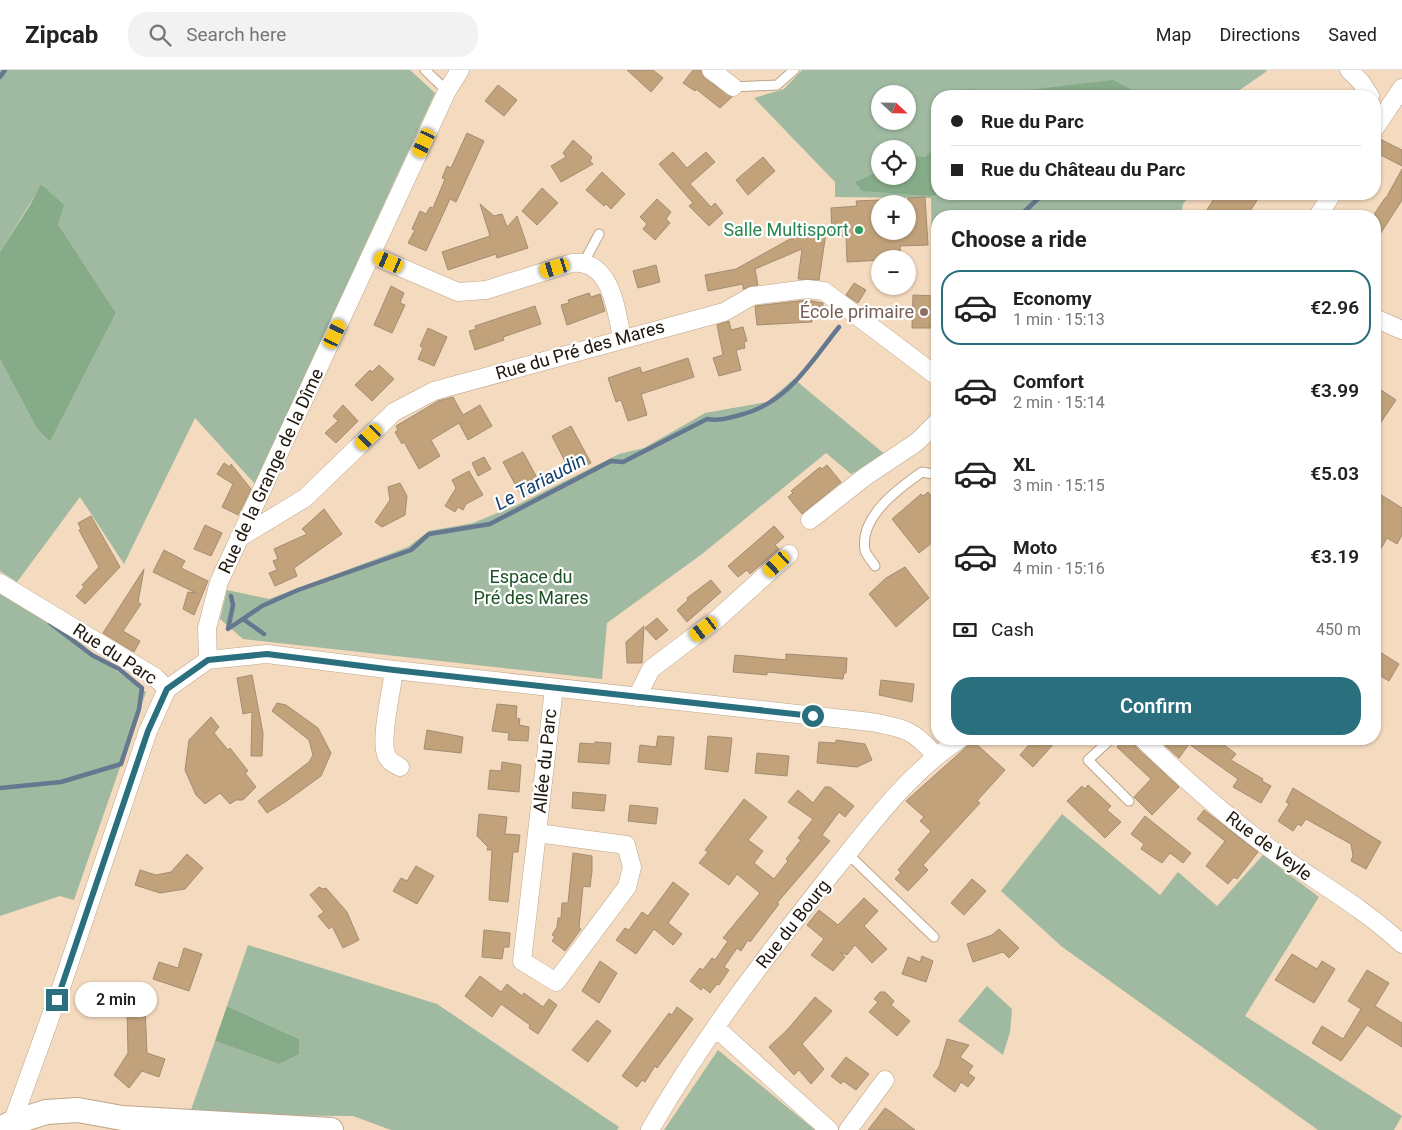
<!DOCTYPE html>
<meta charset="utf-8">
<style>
body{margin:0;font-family:Roboto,sans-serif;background:#f2f2f2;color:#222;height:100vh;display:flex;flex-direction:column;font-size:19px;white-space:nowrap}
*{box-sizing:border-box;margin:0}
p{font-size:16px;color:#767676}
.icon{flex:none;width:28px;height:28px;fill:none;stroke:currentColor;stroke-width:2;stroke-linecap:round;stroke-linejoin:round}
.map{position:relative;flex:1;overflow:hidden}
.side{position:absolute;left:931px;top:140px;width:450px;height:535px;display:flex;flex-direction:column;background:#fff;border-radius:20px;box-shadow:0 1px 4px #0004}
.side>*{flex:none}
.banner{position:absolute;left:931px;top:20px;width:450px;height:110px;border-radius:20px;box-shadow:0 1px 4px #0004;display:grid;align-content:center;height:110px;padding:0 20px;background:#fff}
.needle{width:32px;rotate:112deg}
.tools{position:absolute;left:871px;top:15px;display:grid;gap:10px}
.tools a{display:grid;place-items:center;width:45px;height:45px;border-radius:50%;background:#fff;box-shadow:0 1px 4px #0004;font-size:25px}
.end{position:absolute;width:22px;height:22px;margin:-11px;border:6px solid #2a6f7e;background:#fff;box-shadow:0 0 0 2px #fff}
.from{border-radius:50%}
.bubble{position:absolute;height:35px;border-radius:18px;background:#fff;box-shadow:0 1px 4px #0004;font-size:16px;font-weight:600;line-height:35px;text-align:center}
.car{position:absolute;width:15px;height:30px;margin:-15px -8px;border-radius:6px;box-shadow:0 0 4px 1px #0007;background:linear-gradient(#f5c518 24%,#345 0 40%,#f5c518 0 76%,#345 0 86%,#f5c518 0)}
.banner b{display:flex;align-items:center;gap:18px;height:48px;font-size:19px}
.banner b+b{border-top:1px solid #e0e0e0}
.banner i{width:12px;height:12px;background:#222}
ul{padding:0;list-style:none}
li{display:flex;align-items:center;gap:15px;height:75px;margin:0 10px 8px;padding:0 10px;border:2px solid transparent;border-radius:20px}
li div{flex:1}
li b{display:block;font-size:19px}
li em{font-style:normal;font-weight:600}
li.selected{border-color:#2a6f7e}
li>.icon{width:45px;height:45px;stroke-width:1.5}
h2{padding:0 20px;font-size:22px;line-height:60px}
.pay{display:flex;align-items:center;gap:12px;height:55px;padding:0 20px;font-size:19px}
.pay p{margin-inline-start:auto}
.primary-button{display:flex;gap:10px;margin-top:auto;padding:10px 20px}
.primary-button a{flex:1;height:58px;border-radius:20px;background:#2a6f7e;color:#fff;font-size:20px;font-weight:600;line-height:58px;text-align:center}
header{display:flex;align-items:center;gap:30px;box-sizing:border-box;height:70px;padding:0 25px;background:#fff;border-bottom:1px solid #e0e0e0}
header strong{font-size:24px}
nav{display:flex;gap:28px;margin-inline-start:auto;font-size:18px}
.search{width:350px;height:45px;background:#f2f2f2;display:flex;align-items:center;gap:12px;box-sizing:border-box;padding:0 18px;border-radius:20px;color:#767676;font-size:19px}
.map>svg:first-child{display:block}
</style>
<header>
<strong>Zipcab</strong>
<div class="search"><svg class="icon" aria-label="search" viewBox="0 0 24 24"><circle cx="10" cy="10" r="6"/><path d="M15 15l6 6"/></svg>Search here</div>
<nav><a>Map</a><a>Directions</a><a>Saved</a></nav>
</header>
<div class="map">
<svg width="1402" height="1060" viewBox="0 0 1402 1060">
<rect width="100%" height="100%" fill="#f4dabe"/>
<path fill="#9fbaa1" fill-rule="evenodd" d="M0 0H410L435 23 255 414 195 348 124 494 80 427 17 512 0 501V289L37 359 50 372 116 243 58 154 42 114 0 182Z
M802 0H1265L1267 1 1231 26H938V124H1191L1183 134 1181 146H938L937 201H932L931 128 835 127V112L754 28 784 19ZM880 24H908V51H880ZM880 79H908V106H880Z
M794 309 887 386 851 404 826 383 702 484 607 553 602 609 243 569 220 549 227 520 269 529 408 477 429 461 473 453 517 435 619 384 644 378 705 343 767 332Z
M0 524 61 561 146 622 74 830 60 826 0 846Z
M1062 744 1160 825 1178 802 1217 836 1263 785 1319 827 1245 946 1402 1046 1394 1060H1318L1061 876 1001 821Z
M248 875 437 934 619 1057 617 1060H391L353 1046 230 1045 191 1040 215 971 279 994 299 969 227 936Z
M987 916 1012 939 1010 962 1003 985 958 951Z
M718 980 815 1060H664Z"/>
<path fill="#86ab88" d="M1113 10 1143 26 952 25 968 19 1004 23Z
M937 75 938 124H940L932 126 862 121 855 112 880 101V106H908V86L925 87Z
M41 114 64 135 58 154 116 243 50 372 37 359 0 289V182L30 135Z
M227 936 299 969V984L279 994 215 971Z"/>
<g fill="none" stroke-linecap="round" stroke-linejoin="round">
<path stroke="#65788f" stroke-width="4.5" d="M0 7 5 0
M1049 124 1059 126 1064 124
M1017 146 1024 142 1043 124
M937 198 938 197
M243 549 264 564
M228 559 262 536 298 520 411 480 429 464 490 454 611 391 623 392 707 349C719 351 728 348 740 345 788 333 810 293 839 257
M228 559 233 535 231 526
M0 718 61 712 121 694 139 639 142 618 119 599 92 585 50 553"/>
</g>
<path fill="#c1a27b" stroke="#a38d71" d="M627 0H653L663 8 651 22Z
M693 0H701L704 8 732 27 720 38 696 19 695 21 683 13Z
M498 15 517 30 504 46 485 31Z
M467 63 484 71 456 132 450 129 426 181 408 173 415 160 412 159 420 141 426 144 430 137 433 138 445 109 442 108 447 96 451 98Z
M1380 69 1402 80V96L1375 82Z
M573 70 592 87 590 91 593 94 561 112 551 96 566 87 563 83Z
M673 82 687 98 706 82 715 92 690 114 711 137 715 133 723 143 709 156 689 136 693 133 659 94Z
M763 87 775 101 748 125 736 110Z
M1402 99V130L1375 172V143L1385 128H1386Z
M602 102 625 124 611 139 606 134 604 136 586 120Z
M542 118 558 133 537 155 522 141Z
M1217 124H1261L1247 146H1203Z
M925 127 928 175 900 176 901 189 847 192 846 166H832L831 138 857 136 856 131 880 130V161H908V128Z
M657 129 671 142 666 149 670 153 655 170 643 159 647 154 640 147Z
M480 134 494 146 502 144 507 157 517 146 528 178 497 188 496 184 448 200 442 182 490 166Z
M806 160 826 163 819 210 798 209 802 179 755 199 758 215 743 219V214L708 221 705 205 736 199Z
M656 195 660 212 638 218 633 201Z
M854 213 866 220 858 233 846 225Z
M391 216 404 223 400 233 405 235 392 263 374 255Z
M589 223 591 227 600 224 605 241 567 255 561 235 569 233 568 230Z
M913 225 938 226V258H912Z
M807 230 823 233V239L811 240 812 252 757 255 755 236Z
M535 236 541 254 503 267 504 270 475 280 469 261 476 259 475 256Z
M729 251 731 260 743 257 747 271 744 272 745 278 736 280 741 300 719 306 713 288 723 285 717 255Z
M428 258 447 267 434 296 418 289 423 278 420 276Z
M688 288 694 307 641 324 647 345 628 351 621 330 616 332 608 308 640 297 642 303Z
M379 295 394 309 372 331 355 315 370 300 372 302Z
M1375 316 1396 330 1375 361Z
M453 327 463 345 480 335 492 356 468 370 459 353 431 370 440 386 419 399 404 372 402 374 395 362 398 360 396 356 438 331Z
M343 335 358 351 336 373 325 363 338 351 333 346Z
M571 356 591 393 571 403 552 366Z
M523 382 542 417 522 427 503 392Z
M484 387 491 399 478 406 472 393Z
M224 393 230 397 231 394 251 419 238 445 222 437 233 414 217 404Z
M827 395 841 412 802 444 788 427 793 423 791 421 820 397 822 399Z
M469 401 483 425 466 434 463 440 458 437 455 442 445 436 456 418 452 410Z
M400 413 407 426 405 445 382 457 375 452 390 430 388 417Z
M1375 421 1402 438V465L1397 474 1387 468 1375 489Z
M928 422 938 435V468L919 483 892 449 921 424 923 426Z
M324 439 342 464 294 498 297 506 275 516 269 503 277 500 273 491 278 489 274 479 307 464 302 459Z
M91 446 120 497 85 534 76 526 84 517 82 515 99 497 79 460 81 459 78 453Z
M205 455 222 463 211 486 194 479Z
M774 456 784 467 775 475 779 479 750 504 747 500 738 507 728 496Z
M164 480 185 491 181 498 208 511 194 545 183 539 188 522 196 523 153 502Z
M905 497 929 528 896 557 869 524 886 508Z
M144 499 138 532 141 534 123 561 140 571 134 582 103 563Z
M711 510 721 522 687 552 677 540 688 530 687 528Z
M657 548 668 560 656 570 645 558Z
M644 556 642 593H627L626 572Z
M1375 579 1399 594 1389 611 1375 603Z
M786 584 847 588 846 603H844L843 609 767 602V605L733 602 735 585 786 590Z
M252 605 263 663 262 686H251L252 642 243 644 237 608Z
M881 610 914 614 912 632 879 625Z
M277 633 286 635 318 658 331 683 321 706 285 732 267 743 258 731 309 692 313 685 309 670 272 641Z
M497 634 517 636 516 648 520 649 519 655 529 657 528 671 508 670 509 663 492 661Z
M211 647 219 657 214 663 228 680 230 678 248 701 245 703 256 717 243 730H236L230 734 220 723 205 734 196 725 185 700 189 670Z
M427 660 463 667 461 683 424 679Z
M658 666 674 667 671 695 638 692 640 675 656 677Z
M708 666 732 668 728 702 705 699Z
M1034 669H1058L1033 697 1020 685Z
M1125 669H1133L1136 677 1179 717 1152 745 1134 727 1151 709 1117 677Z
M1158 669H1227L1223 674 1236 684 1231 690 1263 709 1262 711 1271 716 1261 733 1233 717 1238 709 1189 674 1179 688Z
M836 670 865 674 872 690 857 697 817 693 819 672 836 673Z
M973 671 1005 700 977 731 980 733 923 795 928 800 908 821 895 809 901 802 898 800 931 761 920 751 924 747 906 731Z
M595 672 611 673 609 694 578 692 580 673 595 674Z
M757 683 789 686 787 706 755 703Z
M502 692 521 695 519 722 488 719 490 700 501 701Z
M1088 715 1111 736 1107 740 1121 752 1105 768 1067 731 1082 716 1085 719Z
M825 717H830L854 736 845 747 839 742 822 765 830 771 777 833 779 834 750 872 748 870 741 881 737 878 724 897 729 900 719 915 717 914 710 923 703 917 701 920 690 911 700 898 703 900 712 888 715 890 728 871 723 868 760 823 737 804 729 815 699 793 708 782 705 780 744 729 767 747 748 770 763 781 754 793 774 809 788 791 786 789 801 770 798 768 813 749 788 732 798 720 813 733Z
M1293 718 1381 772 1366 799 1351 791 1353 786 1351 774 1306 749 1301 756 1298 754 1293 761 1278 751 1289 734 1286 732Z
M573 722 606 725 604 741 572 738Z
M630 735 658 738 656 754 628 751Z
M1204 740 1258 782 1237 809 1234 807 1228 814 1206 796 1225 771 1197 749Z
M479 744 507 747 505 764 520 765 518 782H513L508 832 489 830 492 780H487L488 777 477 766Z
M1145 746 1191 783 1183 793 1170 783 1162 793 1141 779 1144 774 1131 764Z
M573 783 592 786V801L590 817 583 816 579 857 581 859 565 881 552 871 555 867 552 865 557 857 558 848H561L562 833H568Z
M187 784 203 798 185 819 160 823 135 815 140 800 156 805 171 802Z
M416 796 434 806 417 834 393 821 401 808 407 811Z
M972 809 986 821 964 845 951 833Z
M673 812 689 824 668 853 682 864 673 875 654 859 636 884 616 870 625 858 629 860 642 842 648 846Z
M319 817 323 819 326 818 347 842 359 870 343 878 332 856 329 859 318 846 324 842 310 825Z
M864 828 878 841 864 856 887 879 872 893 855 875 847 885 840 882 845 887 833 901 811 885 824 869 807 855 819 840 838 855Z
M999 859 1019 878 1009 888 1003 882 973 892 967 874 992 865Z
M484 860 510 863 509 877H504L502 889 482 887Z
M184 878 202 884 189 921 153 909 159 892 178 898Z
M1292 884 1317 899 1322 891 1335 899 1314 933 1275 910Z
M922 886 933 891 926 912 902 904 908 887 920 892Z
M600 891 617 903 599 933 582 921Z
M1367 900 1389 913 1375 936 1402 953V977L1367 955 1341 991 1312 973 1322 956 1343 969 1361 939 1348 931Z
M480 906 501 922 507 914 522 926 524 923 543 937 549 929 557 935 538 964 529 958 530 955 501 934 492 947 465 926Z
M880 922H885L894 931 891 935 910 951 897 966 869 942 878 932 874 929Z
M815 927 832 941 802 974 824 999 811 1014 799 1000 794 1005 769 977 788 959Z
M127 937H145L147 983 165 989 159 1007 142 1001 129 1018 114 1005 128 983Z
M677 937 693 949 657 998 655 996 645 1012 642 1010 637 1017 622 1006 669 943 672 945Z
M597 950 611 961 588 992 572 980Z
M947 969 969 975 960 987 973 996 968 1003 975 1008 968 1017 961 1012 955 1022 933 1006 939 997Z
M846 987 869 1004 856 1020 843 1011 841 1014 831 1006Z
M885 1038 891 1042 915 1060H868Z"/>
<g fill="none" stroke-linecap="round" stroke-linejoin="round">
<g stroke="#bea58a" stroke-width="11">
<path id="lane" d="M425 0 447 21
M733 17 777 15 794 0
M584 192 599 164
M875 496C872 491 866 485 865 480 859 447 899 418 922 402L938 405
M1111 669 1088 690 1129 731
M848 784 934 867"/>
</g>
<g stroke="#bea58a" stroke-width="19">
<path id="street" d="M711 0 733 17
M1349 0 1361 12 1370 26
M1375 58 1402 18
M1318 146 1332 124
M372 185 458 222 486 220 572 193C611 189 616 239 622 268
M1375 248 1402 260
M810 450 866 406 917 372 938 351
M239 468 305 428 394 342 434 321 724 242 752 226 807 219 824 221 938 307
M0 513 155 607 167 619
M208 590 207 558 219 512 447 21 460 0
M394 600C392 619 380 668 386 684 388 691 394 694 400 697
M167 619 208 590 267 584 394 600 871 652C903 658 913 659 935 685
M637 627 651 599 717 549 789 484
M1143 669C1185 710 1230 750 1279 785 1320 814 1365 839 1402 874
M537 763 626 775 632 797 627 817 556 912 522 891 554 618
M716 958 829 1060
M14 1060 12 1053 63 912 148 661 167 619
M650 1060C702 969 767 885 832 803 872 754 907 704 960 669
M848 1060 885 1010"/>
</g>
<g stroke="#bea58a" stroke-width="26">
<path id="secondary" d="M0 1059 12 1053 46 1042 78 1040 122 1048 331 1060"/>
</g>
<use href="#lane" stroke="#fff" stroke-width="9"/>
<use href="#street" stroke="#fff" stroke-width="18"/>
<use href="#secondary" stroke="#fff" stroke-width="24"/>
</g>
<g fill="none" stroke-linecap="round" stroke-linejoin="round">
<path stroke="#2a6f7e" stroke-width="6" d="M57 930 148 661 167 619 208 590 267 584 394 600 813 646"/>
</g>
<circle fill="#2e9e5b" stroke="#fff" stroke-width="2" cx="859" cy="160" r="5"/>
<circle fill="#8d6e63" stroke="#fff" stroke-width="2" cx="924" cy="242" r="5"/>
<g text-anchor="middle" stroke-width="4.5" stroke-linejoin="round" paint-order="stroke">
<g font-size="18" fill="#27864d" stroke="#fff" text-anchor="end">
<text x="849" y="166">Salle Multisport</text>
</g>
<g font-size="18" fill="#785e54" stroke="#fff" text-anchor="end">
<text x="914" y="248">École primaire</text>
</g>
<g font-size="18" fill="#20170d" stroke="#fff">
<text transform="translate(580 280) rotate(-16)" y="6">Rue du Pré des Mares</text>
<text transform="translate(271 401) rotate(-65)" y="6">Rue de la Grange de la Dîme</text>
<text transform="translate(115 584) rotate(33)" y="6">Rue du Parc</text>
<text transform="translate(545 691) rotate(-84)" y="6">Allée du Parc</text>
<text transform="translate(1269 776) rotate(37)" y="6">Rue de Veyle</text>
<text transform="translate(793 854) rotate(-52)" y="6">Rue du Bourg</text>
</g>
<g font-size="18" fill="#1c5224" stroke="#fff">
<text x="531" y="513">Espace du<tspan x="531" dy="21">Pré des Mares</tspan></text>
</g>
<g font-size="19" font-style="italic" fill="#12406f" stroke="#fff">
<text transform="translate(540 411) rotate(-28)" y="7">Le Tariaudin</text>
</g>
</g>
</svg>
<div class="tools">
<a><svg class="needle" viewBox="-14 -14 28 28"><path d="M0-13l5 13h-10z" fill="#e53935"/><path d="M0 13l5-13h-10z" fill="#767676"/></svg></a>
<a><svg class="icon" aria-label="locate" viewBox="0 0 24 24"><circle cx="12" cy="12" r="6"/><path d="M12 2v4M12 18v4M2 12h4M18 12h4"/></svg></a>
<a>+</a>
<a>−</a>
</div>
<i class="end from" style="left:813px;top:646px"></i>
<i class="end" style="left:57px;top:930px"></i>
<div class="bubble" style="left:75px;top:912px;width:82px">2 min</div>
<i class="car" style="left:424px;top:73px;rotate:205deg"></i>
<i class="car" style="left:389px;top:192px;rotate:293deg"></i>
<i class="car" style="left:555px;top:198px;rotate:253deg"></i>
<i class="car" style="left:335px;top:264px;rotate:25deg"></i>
<i class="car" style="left:369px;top:367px;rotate:226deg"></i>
<i class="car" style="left:777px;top:494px;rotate:228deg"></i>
<i class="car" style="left:704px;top:559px;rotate:233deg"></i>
<div class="banner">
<b><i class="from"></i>Rue du Parc</b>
<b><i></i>Rue du Château du Parc</b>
</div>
<section class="side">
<h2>Choose a ride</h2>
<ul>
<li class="selected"><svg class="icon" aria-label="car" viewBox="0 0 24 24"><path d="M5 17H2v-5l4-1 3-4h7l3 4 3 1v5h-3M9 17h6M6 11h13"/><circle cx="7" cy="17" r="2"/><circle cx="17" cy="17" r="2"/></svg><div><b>Economy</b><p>1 min · 15:13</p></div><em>€2.96</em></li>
<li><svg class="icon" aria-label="car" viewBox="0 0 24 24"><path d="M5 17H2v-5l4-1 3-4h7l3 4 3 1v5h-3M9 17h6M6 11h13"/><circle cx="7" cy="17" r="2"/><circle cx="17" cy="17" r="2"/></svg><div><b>Comfort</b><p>2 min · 15:14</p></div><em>€3.99</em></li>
<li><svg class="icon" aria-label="car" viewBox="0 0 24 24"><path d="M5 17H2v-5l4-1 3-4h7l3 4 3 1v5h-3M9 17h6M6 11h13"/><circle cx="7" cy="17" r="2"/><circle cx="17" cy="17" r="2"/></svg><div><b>XL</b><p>3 min · 15:15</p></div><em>€5.03</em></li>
<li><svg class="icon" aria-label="car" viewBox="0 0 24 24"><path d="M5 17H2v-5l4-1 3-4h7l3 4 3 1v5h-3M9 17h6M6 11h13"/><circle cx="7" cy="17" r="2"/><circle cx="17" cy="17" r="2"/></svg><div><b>Moto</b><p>4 min · 15:16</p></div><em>€3.19</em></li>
</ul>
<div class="pay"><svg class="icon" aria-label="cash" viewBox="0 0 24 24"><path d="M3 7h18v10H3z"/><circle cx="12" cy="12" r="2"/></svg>Cash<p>450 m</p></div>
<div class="primary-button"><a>Confirm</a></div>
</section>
</div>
